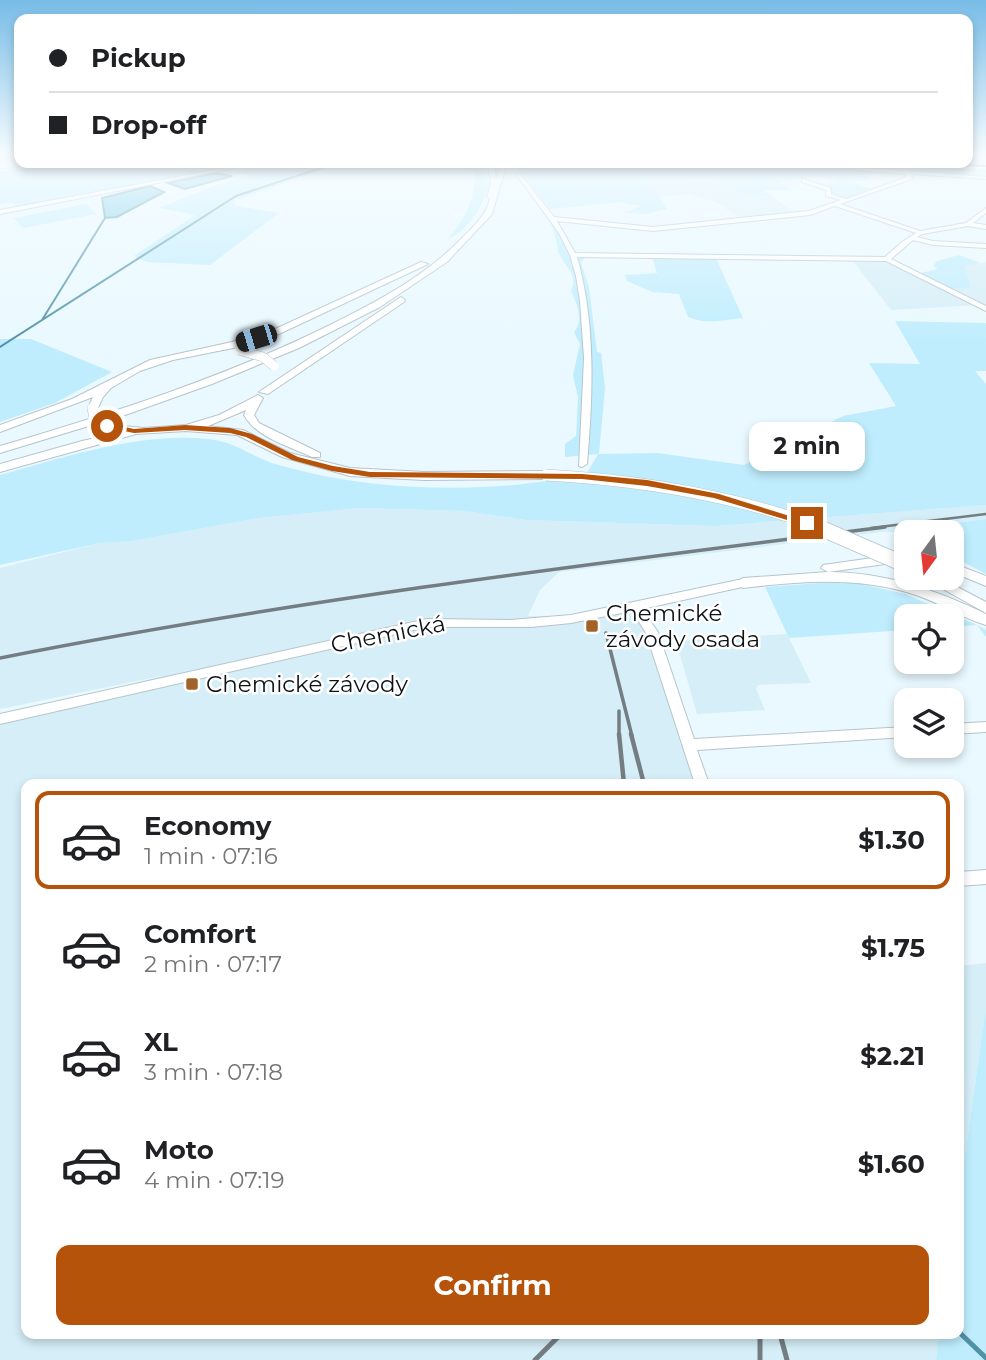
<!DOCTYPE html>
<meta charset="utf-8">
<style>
body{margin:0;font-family:Montserrat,sans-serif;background:#f2f2f2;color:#202124;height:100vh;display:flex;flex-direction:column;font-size:26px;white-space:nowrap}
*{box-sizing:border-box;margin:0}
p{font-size:23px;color:#757577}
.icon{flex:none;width:38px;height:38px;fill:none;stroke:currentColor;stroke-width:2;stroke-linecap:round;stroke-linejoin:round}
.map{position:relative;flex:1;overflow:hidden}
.panel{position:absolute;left:21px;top:779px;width:943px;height:560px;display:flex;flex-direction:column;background:#fff;border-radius:14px;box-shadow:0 4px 10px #0003}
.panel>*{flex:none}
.guide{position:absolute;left:14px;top:14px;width:959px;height:154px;border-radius:14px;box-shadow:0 4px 10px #0003;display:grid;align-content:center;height:154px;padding:0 35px;background:#fff}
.needle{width:46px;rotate:195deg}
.fabs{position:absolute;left:894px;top:520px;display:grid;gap:14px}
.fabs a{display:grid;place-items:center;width:70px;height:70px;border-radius:14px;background:#fff;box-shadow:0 4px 10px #0003;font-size:35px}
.end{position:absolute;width:32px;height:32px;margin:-16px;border:9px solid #b45309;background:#fff;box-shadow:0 0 0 4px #fff}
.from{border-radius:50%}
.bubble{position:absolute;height:49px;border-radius:14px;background:#fff;box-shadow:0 4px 10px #0003;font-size:23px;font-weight:700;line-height:49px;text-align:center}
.car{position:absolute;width:21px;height:42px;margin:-21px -10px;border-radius:9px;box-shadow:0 0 5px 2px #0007;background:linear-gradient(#222 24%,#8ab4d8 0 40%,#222 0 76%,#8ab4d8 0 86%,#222 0)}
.guide b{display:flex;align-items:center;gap:24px;height:66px;font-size:26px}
.guide b+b{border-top:2px solid #e0e0e0}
.guide i{width:18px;height:18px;background:#202124}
ul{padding:12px 0 0;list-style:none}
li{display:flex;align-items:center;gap:21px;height:98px;margin:0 14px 10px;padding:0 21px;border:4px solid transparent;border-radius:14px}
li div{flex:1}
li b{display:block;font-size:26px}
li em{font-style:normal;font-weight:700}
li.active{border-color:#b45309}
li>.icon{width:63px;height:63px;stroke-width:1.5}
.cta{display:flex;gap:14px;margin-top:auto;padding:14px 35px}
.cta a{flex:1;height:80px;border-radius:14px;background:#b45309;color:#fff;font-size:28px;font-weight:700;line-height:80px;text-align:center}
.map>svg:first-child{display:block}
</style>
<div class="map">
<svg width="986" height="1360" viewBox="0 0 986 1360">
<rect width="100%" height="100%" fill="#e9f9ff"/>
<path fill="#d5eef7" d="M709 178 748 197 771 196 797 214 742 219 716 202 689 194 660 197 639 183Z
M852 260H887L946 290 971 286 964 266 986 262V309L979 305 891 310Z
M986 505V519L559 572 540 590 528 616H562L641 603 648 610 679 716 704 784H26V1334H939L936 1360H0V718L166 675 0 709V568L100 543 132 541 259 518 360 508 465 511 526 520 714 526Z
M787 634 811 683 758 685 756 689 765 710 697 714 676 641Z
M986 963V1008L959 1197V966Z"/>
<path fill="#bfedfd" d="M63 163H113L124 166 150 163H257L17 207 13 203 0 204V172Z
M275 163H344L236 200 234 203 236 206 279 213 210 265 147 262 134 256 195 215 159 208 214 186 248 176 234 170Z
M464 163H483L482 170 490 184C483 204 470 230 449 238 465 217 476 200 474 173Z
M517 163H829L851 170 880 171 863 174 871 180 851 182 872 189 844 199 830 195 831 191 820 187 836 182C822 171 795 179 779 183L793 190H763L771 196 748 197 709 178 641 183 660 197 667 209 647 214 625 213 640 206 621 202 550 209 517 168Z
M844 163 986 169V176L861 169Z
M86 204 97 214 23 228 14 218Z
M548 218 555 220 572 253 584 258 581 263 589 287 597 352 601 353 605 388 599 454 657 453 744 465 843 416 896 406 869 363 920 364 895 321 986 323V371H975L986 384V505L714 526 526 520 465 511 360 508 259 518 132 541 100 543 0 565V475C64 457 141 432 208 439 230 441 244 451 262 459 273 464 286 467 298 470 381 492 504 494 587 473L598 454 565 457V444L576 436 578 397 573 375 580 344 574 332C584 320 577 304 571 291 580 273 562 265 558 251 556 238 554 230 548 218Z
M959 255 981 263 965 266 971 287 951 289 921 273 938 269 933 266 937 261Z
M652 257 716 258 743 318C721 320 709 325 688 317L679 294 652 292 627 281 625 275 657 273Z
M0 339H31L112 372 55 403 0 422Z
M986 519V574L952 556V532H885Z
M849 581 905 594 977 625 986 630V637L977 625 952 627V616H906V630L789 638 765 587Z
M986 1008V1360H936L939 1334H959V1197Z"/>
<path fill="#70c9e6" stroke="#5292a7" stroke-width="2" d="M215 173 232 176 185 189 168 183Z
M150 186 164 192 117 217 105 218 102 198Z"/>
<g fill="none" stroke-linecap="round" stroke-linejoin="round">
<path stroke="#5292a7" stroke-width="2" d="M42 320 105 218
M0 347 236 196 336 163"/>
<path stroke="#5292a7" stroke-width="5" d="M959 1332 986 1358"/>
<g stroke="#b6c5cb" stroke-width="2">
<path id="minor" d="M19 157V159L0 160V158Z
M49 163H59L0 172V170Z
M252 163H260L0 214V210Z
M833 163 856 168 908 170 910 171 986 177V179L911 174 912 179 840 204 920 231 966 223 986 208V213L973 223 986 225V229L968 226 922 234 917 237 933 241 986 244V248L933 245 913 240 891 259 986 306V311L886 261 577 257C596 323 593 396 587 464L582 467 579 466 584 358 580 301 576 276 570 255 559 233 516 174H520L554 217 653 227 809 211 841 200 826 196V190L802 182V179L804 178 806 180 831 188V194L846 199 907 177 906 174 856 170ZM835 206 916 233 902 242 885 257 575 253 557 221 653 231 810 215Z
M743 579 748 583 747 586 642 609 658 632 694 739 906 727V737L697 750 709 784H695L646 633 632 611 571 623 531 627H427L0 724V714L427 619 511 620 571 615Z
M986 722V732L952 734V724Z
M986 870V884L959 886V872Z"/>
</g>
<g stroke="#b6c5cb" stroke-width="2">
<path id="major" d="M488 163H494L496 179 501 163H507L492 214 447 262 380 307 299 348 212 384 128 414 0 453V446C113 413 225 377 330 325 378 301 426 276 463 237 475 225 486 215 490 199L487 197 491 184Z
M883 163 986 166V170L886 165Z
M421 262 428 264 279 334 233 348 173 360 140 371 111 388 103 397 97 410 88 408 93 397 0 432V425L72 399 150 360 232 342 273 330Z
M401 297 405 300 404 302 268 394 259 392Z
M258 395 263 398 254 415 259 423 320 453V457H312C288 446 257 438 244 415L246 410 208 426 243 430 290 453 350 468 424 472 546 471 552 475 546 479 424 480 350 476 282 457 237 435 186 431 136 434 0 472V464L82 441 122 432 103 428V424L144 428 186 425 219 415Z
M880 557 885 558 887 561 885 564 828 572C885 572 936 590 986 614V625C962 618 940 603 916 595 859 576 801 581 743 588L736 583 743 578 828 572 821 568 823 565Z
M952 563 986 576V586L952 572Z
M923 578H940L986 602V613Z"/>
</g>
<use href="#minor" fill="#fff" fill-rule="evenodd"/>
<use href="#major" fill="#fff" fill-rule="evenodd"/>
<path stroke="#747e82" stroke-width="2" d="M117 163H144
M923 163 986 166"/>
<path stroke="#747e82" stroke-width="2.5" d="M871 528 986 514"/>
<path stroke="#747e82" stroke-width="3.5" d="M606 633 632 736
M0 658C293 600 589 564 885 527
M619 711V736"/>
<path stroke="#747e82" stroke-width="4.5" d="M619 734 624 784
M631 734 644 784"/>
<path stroke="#747e82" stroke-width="5" d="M760 1334V1360
M780 1334 787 1360
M535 1360 561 1334"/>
<g stroke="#b6c5cb" stroke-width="10" stroke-linecap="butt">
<path id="major-bridge-far2" d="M239 350 263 357 274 366"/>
</g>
<g stroke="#b6c5cb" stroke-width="12" stroke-linecap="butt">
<path id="major-bridge-far1" d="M93 408 95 418 107 426
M546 475C641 480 733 495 823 528"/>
</g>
<g stroke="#b6c5cb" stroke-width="17" stroke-linecap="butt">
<path id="major-bridge" d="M818 527 906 565"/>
</g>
<use href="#major-bridge-far2" stroke="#fff" stroke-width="9"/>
<use href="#major-bridge-far1" stroke="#fff" stroke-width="11"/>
<use href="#major-bridge" stroke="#fff" stroke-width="15"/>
</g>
<linearGradient id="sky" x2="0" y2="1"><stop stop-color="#78bce7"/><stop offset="0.45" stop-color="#f5fcff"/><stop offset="1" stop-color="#f5fcff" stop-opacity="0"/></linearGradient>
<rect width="986" height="344" fill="url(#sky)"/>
<path fill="#b45309" d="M107 423 134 429 185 425 230 428 252 434 298 457 333 466 370 472 582 474 647 480 719 494 812 523 807 526 714 498 647 486 582 479 370 477 332 471 292 460 246 437 230 433 185 430 134 433 104 427Z"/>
<g fill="#a2632b" stroke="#fff" stroke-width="2.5">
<rect x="585" y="619" width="14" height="14" rx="3.5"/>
<rect x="185" y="677" width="14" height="14" rx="3.5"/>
</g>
<g text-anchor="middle" stroke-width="5" stroke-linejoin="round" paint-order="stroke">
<g font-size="23" fill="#0d1315" stroke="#fff" text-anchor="start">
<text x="606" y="621">Chemické<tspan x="606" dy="26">závody osada</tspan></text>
<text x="206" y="692">Chemické závody</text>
</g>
<g font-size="23" fill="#0d1315" stroke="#fff">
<text transform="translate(388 634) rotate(-11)" y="8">Chemická</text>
</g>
</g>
</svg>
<div class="fabs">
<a><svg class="needle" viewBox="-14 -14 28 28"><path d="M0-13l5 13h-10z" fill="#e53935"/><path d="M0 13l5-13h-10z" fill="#757577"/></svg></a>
<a><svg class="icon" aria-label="locate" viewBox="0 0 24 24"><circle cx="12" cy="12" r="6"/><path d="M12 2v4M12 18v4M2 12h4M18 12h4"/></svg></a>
<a><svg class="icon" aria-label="layers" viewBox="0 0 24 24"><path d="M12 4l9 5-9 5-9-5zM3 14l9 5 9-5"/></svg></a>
</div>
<i class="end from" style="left:107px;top:426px"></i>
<i class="end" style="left:807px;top:523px"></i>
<div class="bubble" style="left:749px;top:422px;width:116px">2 min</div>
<i class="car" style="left:256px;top:338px;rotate:253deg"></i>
<div class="guide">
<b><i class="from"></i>Pickup</b>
<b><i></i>Drop-off</b>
</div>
<section class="panel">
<ul>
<li class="active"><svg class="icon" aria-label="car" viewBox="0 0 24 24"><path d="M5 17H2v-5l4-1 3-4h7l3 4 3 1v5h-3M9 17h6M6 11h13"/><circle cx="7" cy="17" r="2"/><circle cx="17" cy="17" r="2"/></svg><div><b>Economy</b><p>1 min · 07:16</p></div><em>$1.30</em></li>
<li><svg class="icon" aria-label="car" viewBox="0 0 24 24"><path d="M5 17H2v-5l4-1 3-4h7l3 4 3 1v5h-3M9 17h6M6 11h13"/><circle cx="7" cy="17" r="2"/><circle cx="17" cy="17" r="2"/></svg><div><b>Comfort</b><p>2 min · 07:17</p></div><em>$1.75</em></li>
<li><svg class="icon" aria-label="car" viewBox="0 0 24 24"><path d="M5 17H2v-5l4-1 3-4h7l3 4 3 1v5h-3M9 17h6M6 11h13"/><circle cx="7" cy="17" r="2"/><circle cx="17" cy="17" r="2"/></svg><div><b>XL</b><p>3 min · 07:18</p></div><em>$2.21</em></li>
<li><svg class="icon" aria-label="car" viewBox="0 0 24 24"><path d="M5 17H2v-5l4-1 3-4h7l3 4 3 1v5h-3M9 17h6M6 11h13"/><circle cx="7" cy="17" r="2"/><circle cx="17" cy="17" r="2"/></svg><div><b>Moto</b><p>4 min · 07:19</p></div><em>$1.60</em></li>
</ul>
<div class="cta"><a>Confirm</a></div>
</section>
</div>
